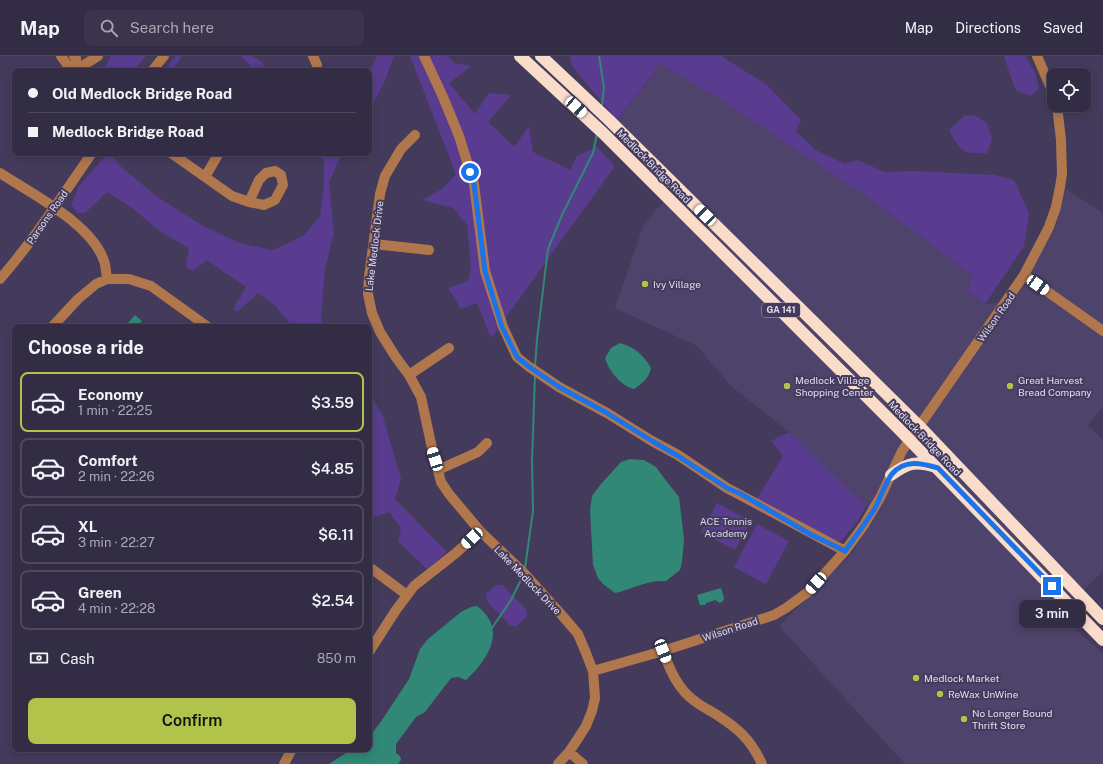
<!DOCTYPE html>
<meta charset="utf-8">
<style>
body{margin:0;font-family:"Public Sans",sans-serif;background:#3b344c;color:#f1f3f6;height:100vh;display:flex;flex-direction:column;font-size:15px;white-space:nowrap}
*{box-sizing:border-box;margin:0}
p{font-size:13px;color:#a9a7b3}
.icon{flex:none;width:22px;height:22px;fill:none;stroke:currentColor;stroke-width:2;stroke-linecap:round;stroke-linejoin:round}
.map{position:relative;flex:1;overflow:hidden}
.panel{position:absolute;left:12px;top:268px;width:360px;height:428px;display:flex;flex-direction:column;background:#332c45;border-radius:8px;box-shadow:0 2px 10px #0003,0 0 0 1px #4e485e}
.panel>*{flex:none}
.top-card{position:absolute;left:12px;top:12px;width:360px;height:88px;border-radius:8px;box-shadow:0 2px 10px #0003,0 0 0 1px #4e485e;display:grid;align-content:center;height:88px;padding:0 16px;background:#332c45}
.controls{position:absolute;left:1047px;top:12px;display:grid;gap:8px}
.controls a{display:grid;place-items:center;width:44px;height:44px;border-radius:8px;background:#332c45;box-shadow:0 2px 10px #0003,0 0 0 1px #4e485e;font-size:20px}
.end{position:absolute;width:18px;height:18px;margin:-9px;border:5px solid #1a73e8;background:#fff;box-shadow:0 0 0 2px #fff}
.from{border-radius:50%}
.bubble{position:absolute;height:28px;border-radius:8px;background:#332c45;box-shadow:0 2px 10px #0003,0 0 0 1px #4e485e;font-size:13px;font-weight:600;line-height:28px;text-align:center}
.car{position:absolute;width:12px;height:24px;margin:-12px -6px;border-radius:5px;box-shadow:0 0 3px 1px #0007;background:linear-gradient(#fff 24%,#345 0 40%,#fff 0 76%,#345 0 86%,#fff 0)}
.top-card b{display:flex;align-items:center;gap:14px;height:38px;font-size:15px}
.top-card b+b{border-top:1px solid #4e485e}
.top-card i{width:10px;height:10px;background:#f1f3f6}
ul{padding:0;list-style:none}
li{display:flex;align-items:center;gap:12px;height:60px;margin:0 8px 6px;padding:0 8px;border:2px solid #4e485e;border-radius:8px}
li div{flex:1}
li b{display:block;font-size:15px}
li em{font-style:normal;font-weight:600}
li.on{border-color:#b2c34c}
li>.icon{width:36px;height:36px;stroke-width:1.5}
h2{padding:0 16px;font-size:18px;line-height:48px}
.pay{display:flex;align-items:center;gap:10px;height:44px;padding:0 16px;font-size:15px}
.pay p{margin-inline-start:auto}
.cta{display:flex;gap:8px;margin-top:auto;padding:8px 16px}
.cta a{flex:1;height:46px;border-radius:8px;background:#b2c34c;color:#111;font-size:16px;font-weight:600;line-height:46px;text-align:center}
header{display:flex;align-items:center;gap:24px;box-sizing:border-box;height:56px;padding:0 20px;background:#332c45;border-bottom:1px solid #4e485e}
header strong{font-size:19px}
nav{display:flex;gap:22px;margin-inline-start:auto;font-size:14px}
.search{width:280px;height:36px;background:#3b344c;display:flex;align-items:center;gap:10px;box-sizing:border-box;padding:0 14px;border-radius:8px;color:#a9a7b3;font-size:15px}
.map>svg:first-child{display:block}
</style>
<header>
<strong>Map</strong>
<div class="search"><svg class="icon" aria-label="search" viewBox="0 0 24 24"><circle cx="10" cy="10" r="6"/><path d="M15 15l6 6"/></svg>Search here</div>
<nav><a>Map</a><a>Directions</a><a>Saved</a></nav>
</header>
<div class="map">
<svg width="1103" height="708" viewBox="0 0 1103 708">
<rect width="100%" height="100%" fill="#443b5c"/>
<path fill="#4e436b" d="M660 8 723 45 866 140 973 220 967 235 985 248 1011 245 1027 212 1056 170 1066 133 1103 157V350L1088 370 1103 384V515L1061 558 1076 574 1103 597V708H905L779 570 852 497 876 460 789 376 731 330 697 290 615 252 644 168 670 138 611 73Z"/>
<path fill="#593c8f" d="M111 0H146L133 15H103Z
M176 0H182L172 15H164Z
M241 0H252L263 7 265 15H254L252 11Z
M377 0H394L384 27 369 55V18Z
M410 0H448L454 7 471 10 449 27 475 58 489 37 511 39 488 66 514 91 529 70 533 96 570 114 577 100 597 91 615 110 491 282 477 247 461 253 448 232 468 225 471 211 467 169 453 152 422 144 442 133 456 118Z
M570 0H721L767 29 801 64 796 75 817 95 845 108 858 104 884 116 913 115 995 119 1014 124 1029 157 1024 190 985 248 967 235 973 220 866 140 723 45 660 8 617 64 572 10Z
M1004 0H1025L1035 16 1039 32 1031 40 1016 34 1013 27Z
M974 59 987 67 992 83 987 97C961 98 961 96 949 74L964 60Z
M108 97H115L113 99 119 109 156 140 203 170 242 188 273 194 303 180 320 160 324 127V104L317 97H342L329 127 334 176 325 213 321 261 325 271H293L275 249 258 237 237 256 233 253 246 231 207 204 193 215 186 211 189 192 161 176 131 151 107 136 85 157H78L71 149 79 130Z
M369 336 383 360 401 423 395 443 447 496 427 513 398 485 401 472 389 456 369 463Z
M789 376 866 450 858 465 841 485 830 484 757 443 783 400 771 385Z
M717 447 751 465 735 494 701 476Z
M757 468 789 485 766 528 734 511Z
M496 529H502L526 553 527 560 517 570H510L487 545 486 538Z"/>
<path fill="#318876" d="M135 259 142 265 136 271 123 270 125 268 126 269Z
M620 287C634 291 644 299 651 312 649 322 643 327 634 333 621 330 609 315 605 302L611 292Z
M630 403 644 404 656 411 667 426 679 441 684 483 682 506 680 514 666 525C647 524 633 533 615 537L603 528 598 522 593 509 590 454 592 440 601 428 621 406Z
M721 532 724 542 723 545 720 547 715 544 706 547 705 549H700L697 539Z
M477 550C508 573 488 604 466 624L458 621 451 622 425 656 416 661 396 688V697L400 700 401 704 398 708H329L352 693H369V681L380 667 409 623 420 593 428 583 461 556 471 551Z"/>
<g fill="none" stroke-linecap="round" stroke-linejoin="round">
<path stroke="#318876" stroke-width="2" d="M599 0 604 31 602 50
M535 311 537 283 548 193 562 159 593 97 597 78
M525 512 533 455 532 405 535 319
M492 572 511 544 523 520"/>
<path stroke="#b0774c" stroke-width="10" d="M61 0 69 11 77 15
M74 0 76 2V14
M313 0 317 9
M424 0 443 41 459 80 474 128 485 215 503 271 517 301 528 310 559 331 607 357 652 385 678 399 727 432 845 495
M1037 0 1054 39
M76 14 98 0
M152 15 164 0
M415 79 401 93 385 120 380 138 369 221 368 238 372 257 380 276 395 300 409 319 421 341 432 392 441 426 449 438 480 475 524 517 560 557 578 578 586 597 593 615 595 642 592 655 586 670 577 684 569 696 558 708
M171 97 232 140 249 146
M275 115 281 119 283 129 275 144 264 149 249 146 259 124 266 117Z
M0 117C32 138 92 168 104 205 106 210 106 217 107 223
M205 121 219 97
M374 188 429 194
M1024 219 1103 275
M0 223C34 184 62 140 92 97
M52 271 78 243 96 228 107 223H129L151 230 208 271
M409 319 449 292
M438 414 478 396 487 387
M372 513 407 539
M663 595C670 614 678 634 696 646 702 651 710 654 717 659 739 673 751 684 762 708
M369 596 396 554 414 530 456 497 480 475
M593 615 663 595 774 559 786 552 808 536 845 495 864 469 881 440 902 395 1024 219 1049 171 1056 151 1060 131 1062 118 1061 84 1057 49
M569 696 583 708
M284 708 292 693"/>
<path stroke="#f9dcc9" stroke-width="12" d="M520 0 603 77 898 372 1103 584
M541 0 609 64 919 370 1103 563
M891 419C909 406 916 405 936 411"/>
</g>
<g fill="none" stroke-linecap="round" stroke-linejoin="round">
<path stroke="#1a73e8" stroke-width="5" d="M470 116 474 128 485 215 502 271 517 301 528 310 559 331 607 357 652 385 678 400 727 432 741 438 810 478 845 495C855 481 866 467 875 452 880 443 886 425 892 418 905 403 921 407 938 412L1052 530"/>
</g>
<g fill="#b2c34c" stroke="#443b5c" stroke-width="1.5">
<circle cx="645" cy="228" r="4"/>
<circle cx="787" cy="330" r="4"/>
<circle cx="1010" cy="330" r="4"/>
<circle cx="916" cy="622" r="4"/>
<circle cx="940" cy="638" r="4"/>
<circle cx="964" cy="663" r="4"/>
</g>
<g text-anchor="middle" stroke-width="4" stroke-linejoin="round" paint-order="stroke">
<rect fill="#443b5c" stroke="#b1abc4" stroke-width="1" x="762" y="247" width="38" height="14" rx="3"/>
<g font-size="9" font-weight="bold" fill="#e0dbf0">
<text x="781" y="257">GA 141</text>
</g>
<g font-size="10" fill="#e0dbf0" stroke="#443b5c">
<text transform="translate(654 110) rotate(45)" y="4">Medlock Bridge Road</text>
<text transform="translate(47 161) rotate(-55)" y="4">Parsons Road</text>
<text transform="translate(374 190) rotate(-83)" y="4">Lake Medlock Drive</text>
<text transform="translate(996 261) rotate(-55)" y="4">Wilson Road</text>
<text transform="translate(925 382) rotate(46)" y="4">Medlock Bridge Road</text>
<text transform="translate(528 524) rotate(46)" y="4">Lake Medlock Drive</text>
<text transform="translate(730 573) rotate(-18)" y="4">Wilson Road</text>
</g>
<g font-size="10" fill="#e0dbf0" stroke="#443b5c" text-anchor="start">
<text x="653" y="232">Ivy Village</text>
<text x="795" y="328">Medlock Village<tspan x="795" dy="12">Shopping Center</tspan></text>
<text x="1018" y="328">Great Harvest<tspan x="1018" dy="12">Bread Company</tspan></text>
<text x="924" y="626">Medlock Market</text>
<text x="948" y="642">ReWax UnWine</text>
<text x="972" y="661">No Longer Bound<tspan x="972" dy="12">Thrift Store</tspan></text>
</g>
<g font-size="10" fill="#ddd7f1" stroke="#443b5c">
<text x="726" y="469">ACE Tennis<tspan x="726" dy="12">Academy</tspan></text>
</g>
</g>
</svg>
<div class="controls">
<a><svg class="icon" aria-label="locate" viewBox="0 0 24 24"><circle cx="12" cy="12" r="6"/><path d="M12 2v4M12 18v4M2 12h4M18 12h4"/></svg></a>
</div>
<i class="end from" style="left:470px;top:116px"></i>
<i class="end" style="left:1052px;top:530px"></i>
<div class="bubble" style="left:1019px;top:544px;width:66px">3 min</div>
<i class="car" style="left:576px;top:51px;rotate:132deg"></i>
<i class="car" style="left:705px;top:159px;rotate:314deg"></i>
<i class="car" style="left:1038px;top:229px;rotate:124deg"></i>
<i class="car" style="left:435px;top:403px;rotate:343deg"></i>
<i class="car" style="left:472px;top:482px;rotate:227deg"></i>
<i class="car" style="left:816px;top:527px;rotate:222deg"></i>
<i class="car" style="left:663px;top:595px;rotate:159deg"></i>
<div class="top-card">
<b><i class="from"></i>Old Medlock Bridge Road</b>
<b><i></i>Medlock Bridge Road</b>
</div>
<section class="panel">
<h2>Choose a ride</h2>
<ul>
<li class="on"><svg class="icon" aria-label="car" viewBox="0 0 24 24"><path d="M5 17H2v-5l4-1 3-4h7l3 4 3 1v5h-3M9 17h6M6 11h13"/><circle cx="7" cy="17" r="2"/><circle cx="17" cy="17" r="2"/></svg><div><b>Economy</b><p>1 min · 22:25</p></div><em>$3.59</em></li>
<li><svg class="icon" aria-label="car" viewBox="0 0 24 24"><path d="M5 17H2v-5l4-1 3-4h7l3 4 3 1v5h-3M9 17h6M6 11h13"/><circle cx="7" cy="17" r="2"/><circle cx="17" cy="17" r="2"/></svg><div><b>Comfort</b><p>2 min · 22:26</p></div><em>$4.85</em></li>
<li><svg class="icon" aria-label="car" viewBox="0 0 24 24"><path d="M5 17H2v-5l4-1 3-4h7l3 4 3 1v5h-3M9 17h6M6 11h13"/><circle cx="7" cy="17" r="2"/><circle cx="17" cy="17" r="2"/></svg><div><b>XL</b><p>3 min · 22:27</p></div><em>$6.11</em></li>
<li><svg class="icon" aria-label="car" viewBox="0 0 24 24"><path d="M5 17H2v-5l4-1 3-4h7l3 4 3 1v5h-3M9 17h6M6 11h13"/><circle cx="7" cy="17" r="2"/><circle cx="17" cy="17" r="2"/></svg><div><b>Green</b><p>4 min · 22:28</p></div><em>$2.54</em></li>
</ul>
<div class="pay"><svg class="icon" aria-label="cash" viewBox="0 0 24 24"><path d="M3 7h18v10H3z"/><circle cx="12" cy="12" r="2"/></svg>Cash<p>850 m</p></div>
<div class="cta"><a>Confirm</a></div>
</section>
</div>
